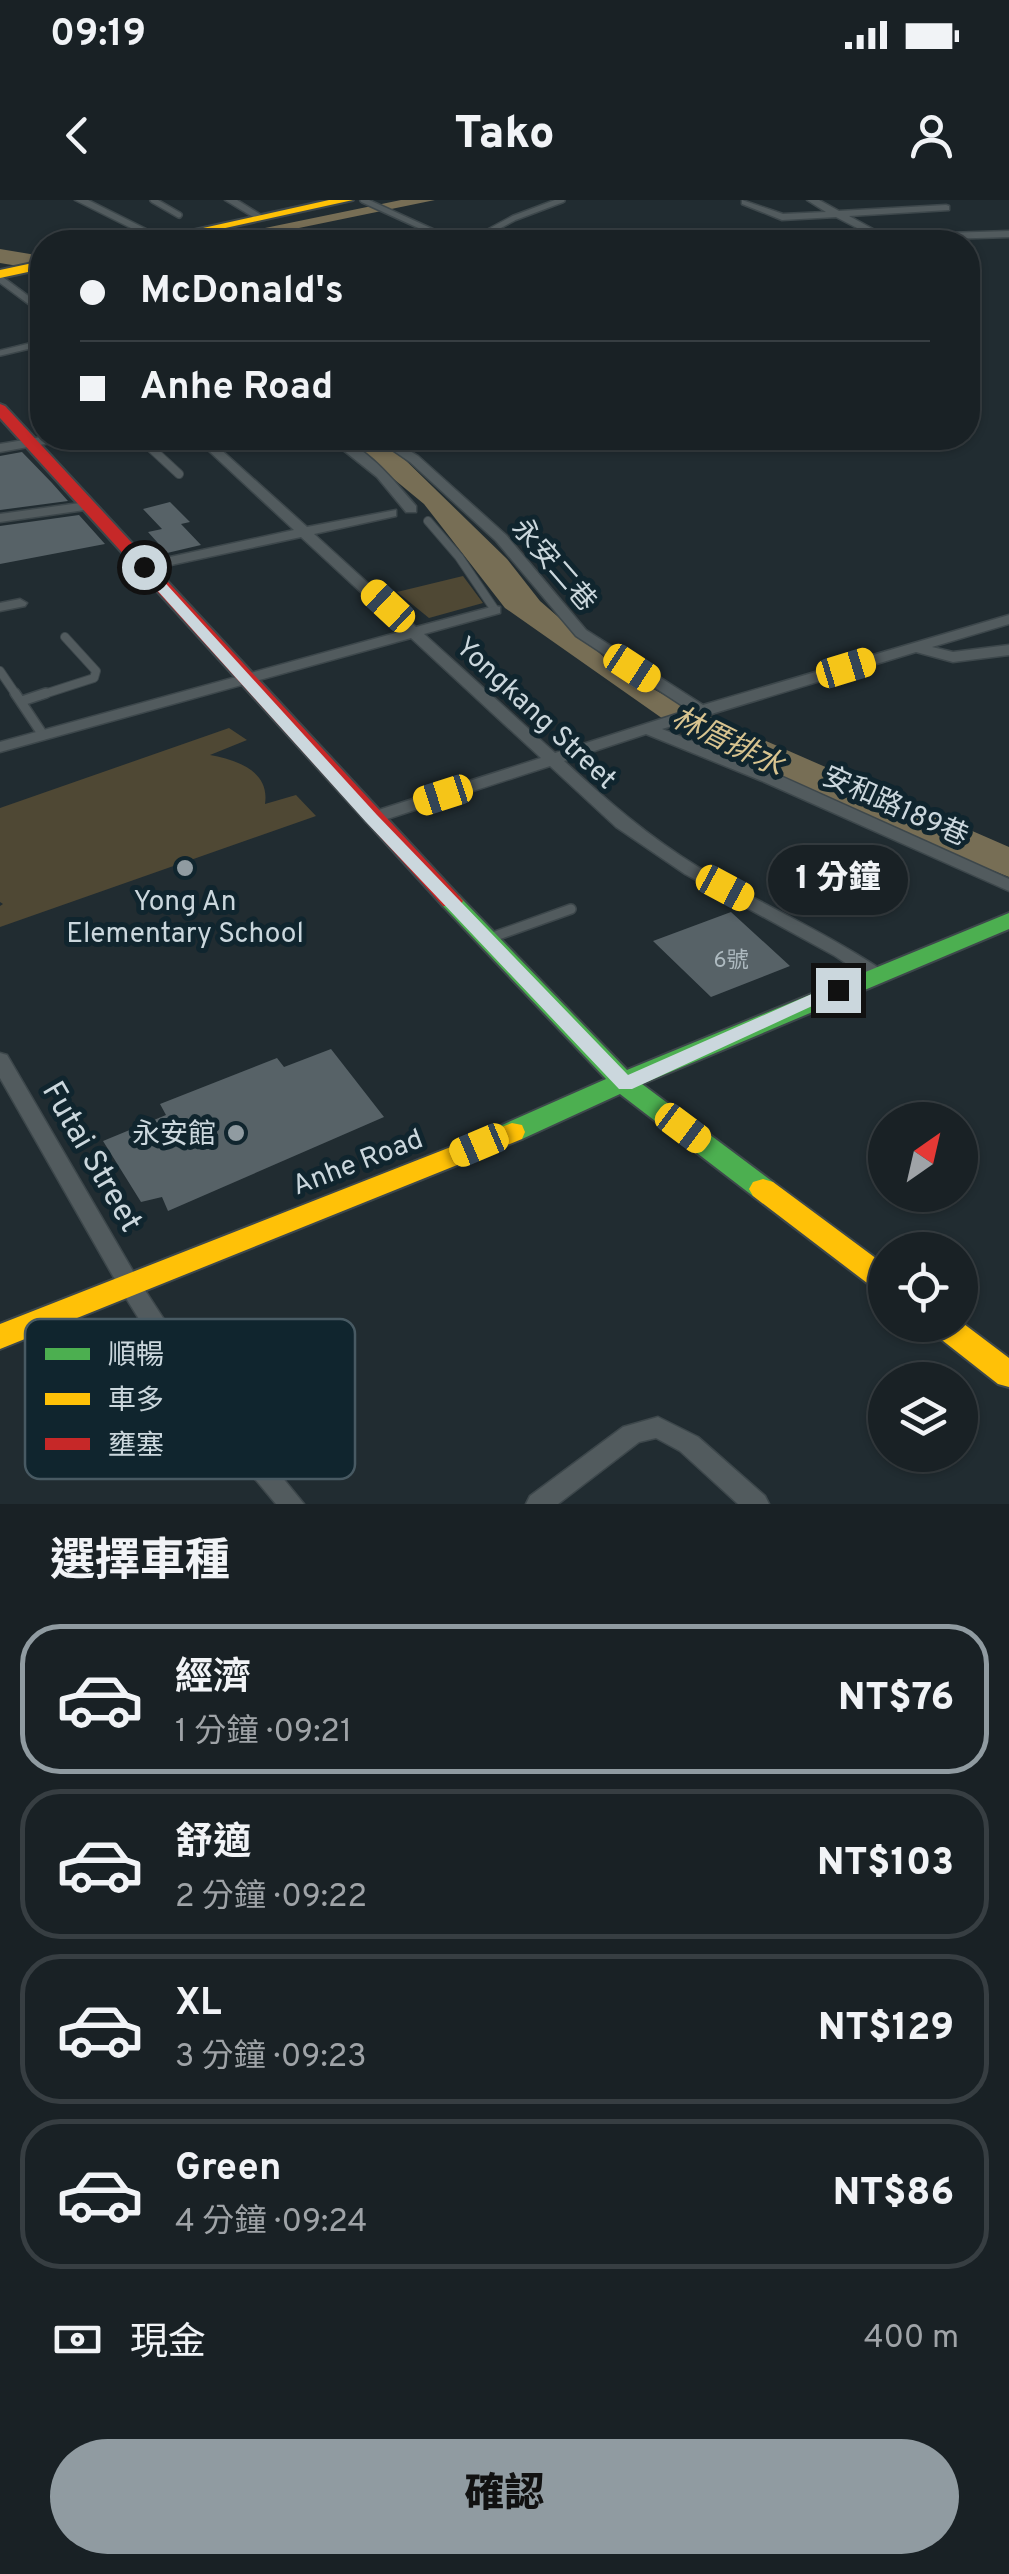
<!DOCTYPE html>
<html lang="zh-TW">
<meta charset="utf-8">
<style>
body{margin:0;font-family:Overpass,"Noto Sans TC",sans-serif;background:#262e32;color:#f1f3f6;height:100vh;display:flex;flex-direction:column;font-size:38px;white-space:nowrap}
*{box-sizing:border-box;margin:0}
p{font-size:32px;color:#9fa3a7}
.icon{flex:none;width:55px;height:55px;fill:none;stroke:currentColor;stroke-width:2;stroke-linecap:round;stroke-linejoin:round}
.map{position:relative;height:1304px;overflow:hidden}
.panel{display:flex;flex-direction:column;background:#192125;flex:1}
.panel>*{flex:none}
.top-card{position:absolute;left:30px;top:30px;width:950px;height:220px;border-radius:40px;box-shadow:0 2px 8px #0004,0 0 0 2px #373e42;display:grid;align-content:center;height:220px;padding:0 50px;background:#192125}
.needle{width:65px;rotate:34deg}
.tools{position:absolute;left:868px;top:902px;display:grid;gap:20px}
.tools a{display:grid;place-items:center;width:110px;height:110px;border-radius:50%;background:#192125;box-shadow:0 2px 8px #0004,0 0 0 2px #373e42;font-size:50px}
.end{position:absolute;width:45px;height:45px;margin:-22px;border:12px solid #cbd7dd;background:#111;box-shadow:0 0 0 5px #111}
.from{border-radius:50%}
.bubble{position:absolute;height:70px;border-radius:35px;background:#192125;box-shadow:0 2px 8px #0004,0 0 0 2px #373e42;font-size:32px;font-weight:800;line-height:70px;text-align:center}
.car{position:absolute;width:30px;height:60px;margin:-30px -15px;border-radius:12px;box-shadow:0 0 8px 2px #0007;background:linear-gradient(#f5c518 24%,#345 0 40%,#f5c518 0 76%,#345 0 86%,#f5c518 0)}
.top-card b{display:flex;align-items:center;gap:35px;height:95px;font-size:38px}
.top-card b+b{border-top:2px solid #373e42}
.top-card i{width:25px;height:25px;background:#f1f3f6}
ul{padding:0;list-style:none}
li{display:flex;align-items:center;gap:30px;height:150px;margin:0 20px 15px;padding:0 30px;border:5px solid #373e42;border-radius:40px}
li div{flex:1}
li b{display:block;font-size:38px}
li em{font-style:normal;font-weight:800}
li.current{border-color:#909ba1}
li>.icon{width:90px;height:90px;stroke-width:1.5}
h2{padding:0 50px;font-size:45px;line-height:120px}
.pay{display:flex;align-items:center;gap:25px;height:110px;padding:0 50px;font-size:38px}
.pay p{margin-inline-start:auto}
.action{display:flex;gap:20px;margin-top:auto;padding:20px 50px}
.action a{flex:1;height:115px;border-radius:60px;background:#909ba1;color:#111;font-size:40px;font-weight:800;line-height:115px;text-align:center}
.status{display:flex;justify-content:space-between;align-items:center;height:70px;padding:0 50px;background:#192125;direction:ltr}
.status svg{height:28px;fill:currentColor}
header{display:flex;justify-content:space-between;align-items:center;height:130px;padding:0 50px;background:#192125;font-size:45px;font-weight:800}
.map>svg:first-child{display:block}
</style>
<div class="status"><b>09:19</b><svg viewBox="0 0 49 12"><path d="M0 12V9h3v3zM5 12V6h3v6zM10 12V3h3v9zM15 12V0h3v12zM26 1h20v11H26zM47 4h2v5h-2z"/></svg></div>
<header><svg class="icon" aria-label="back" viewBox="0 0 24 24"><path d="M15 5l-7 7 7 7"/></svg>Tako<svg class="icon" aria-label="person" viewBox="0 0 24 24"><circle cx="12" cy="8" r="4"/><path d="M4 21q1-7 8-7t8 7"/></svg></header>
<div class="map">
<svg width="1009" height="1304" viewBox="0 0 1009 1304">
<rect width="100%" height="100%" fill="#212c31"/>
<path fill="#4f4834" d="M463 376 483 403 429 418 397 392Z
M229 528 247 540 210 555C237 560 270 571 265 604L296 595 316 616 0 727V706L3 704 0 702V608Z"/>
<path fill="#776e55" d="M401 0H435L231 42H197Z
M344 238H375L395 250 507 359 540 401 620 471 681 504 1009 647V677L926 644 666 521 505 408 424 304Z"/>
<g fill="none" stroke-linecap="round" stroke-linejoin="round">
<path fill="#776e55" fill-rule="evenodd" d="M0 49 42 56V70L0 63Z"/>
</g>
<path fill="#576267" d="M22 252 52 283 68 301 0 310V256Z
M170 302 190 322 181 324 201 345 167 353 148 332 162 329 143 309Z
M79 315 105 344 0 364V326Z
M731 712 790 766 711 797 653 741Z
M331 849 384 917 168 1011 162 997 141 1002 103 941 166 915 160 904 277 858 284 867Z"/>
<g fill="none" stroke-linecap="round" stroke-linejoin="round">
<g stroke="#3d474b" stroke-width="8">
<path id="lane-far2" d="M153 0 179 15
M363 0 442 36
M470 42 514 18 562 0
M0 153 42 143"/>
</g>
<g stroke="#3d474b" stroke-width="10">
<path id="lane-far1" d="M140 238 179 274
M428 321 459 357 495 410
M0 471 17 496
M38 496 94 478 96 471 65 437"/>
</g>
<g stroke="#3d474b" stroke-width="12">
<path id="lane" d="M15 493 43 535
M22 501 46 493
M490 738 571 709"/>
</g>
<g stroke="#3d474b" stroke-width="3">
<path id="street" d="M75 0H88L166 39 157 41Z
M225 0H237L266 18 258 20Z
M742 0 783 14 826 12 807 0H819L839 11 946 5 949 6V10L849 16 884 35 1009 31V37L882 41 836 17 782 20 742 4Z
M0 75 42 106V114L0 83Z
M42 237 62 238 56 242 0 252V244Z
M195 238H208L307 327 396 310V316L314 334 416 427 495 406 500 407V413L424 434 555 553 689 510 576 436 496 341 410 262 375 238H389L418 256 506 335 586 430 703 505 1009 415V424L932 447 953 452 1009 445V455L953 462 916 452 662 529 774 573 1009 679V691L762 581 646 534 564 561C606 600 649 637 698 667 759 703 823 731 882 770L884 774 882 778H868L835 756 685 674 616 627 550 566 378 622H366L363 618 366 614 541 558 411 438 0 552V542L403 431 301 337 143 371 138 370V364L294 330Z
M328 238C359 236 396 283 416 306V312H406L377 277Z
M87 302 94 306 92 309 0 322V314Z
M20 399 27 403 25 406 0 411V403Z
M0 853 7 855 137 1078 208 1187 304 1304H276L190 1201 121 1090 0 878Z
M658 1217 698 1237 765 1296 769 1304H738L680 1251 656 1238 639 1242 558 1304H526L530 1296 623 1227Z"/>
</g>
<g stroke="#3d474b" stroke-width="4">
<path id="fast" d="M451 694 459 696 627 870 1009 713V729L642 884 773 982 777 989 773 996 763 999 753 996 620 894 522 939H502L499 932 502 925 606 879 443 706 439 701 443 696Z"/>
</g>
<g stroke="#3d474b" stroke-width="4">
<path id="slow" d="M329 0H353L162 42H140Z
M42 61V69L0 78V70Z
M512 923 522 925 525 932 522 939 0 1149V1124Z
M763 979 773 982 885 1065V1092L875 1089 753 996 749 989 753 982Z
M960 1121 1009 1158V1187L998 1184 933 1133 929 1125H960Z"/>
</g>
<g stroke="#3d474b" stroke-width="4">
<path id="jam" d="M0 204 5 206 459 696 463 701 459 706H443L0 218Z"/>
</g>
<use href="#lane-far2" stroke="#525b5e" stroke-width="5"/>
<use href="#lane-far1" stroke="#525b5e" stroke-width="8"/>
<use href="#lane" stroke="#525b5e" stroke-width="9"/>
<use href="#street" fill="#525b5e" fill-rule="evenodd"/>
<use href="#fast" fill="#4caf50" fill-rule="evenodd"/>
<use href="#slow" fill="#ffc107" fill-rule="evenodd"/>
<use href="#jam" fill="#c62828" fill-rule="evenodd"/>
</g>
<path fill="#cbd7dd" d="M139 364H148L377 615 628 875 832 785H845L847 790 632 889H619L366 622 139 370Z"/>
<g fill="#909ba1" stroke="#10252e" stroke-width="4">
<circle cx="185" cy="668" r="10"/>
<circle cx="236" cy="933" r="10"/>
</g>
<g text-anchor="middle" stroke-width="10" stroke-linejoin="round" paint-order="stroke">
<g font-size="22" fill="#aebac0">
<text x="731" y="767">6號</text>
</g>
<g font-size="28" fill="#cbd7dd" stroke="#10252e">
<text transform="translate(555 364) rotate(49)" y="10">永安二巷</text>
<text transform="translate(537 512) rotate(43)" y="10">Yongkang Street</text>
<text transform="translate(896 605) rotate(24)" y="10">安和路189巷</text>
<text transform="translate(357 961) rotate(-21)" y="10">Anhe Road</text>
</g>
<g font-size="28" fill="#cbd7dd" stroke="#10252e">
<text x="185" y="710">Yong An<tspan x="185" dy="32">Elementary School</tspan></text>
<text x="216" y="943" text-anchor="end">永安館</text>
</g>
<g font-size="30" font-style="italic" fill="#d7c38f" stroke="#10252e">
<text transform="translate(728 541) rotate(26)" y="10">林厝排水</text>
</g>
<g font-size="32" fill="#cbd7dd" stroke="#10252e">
<text transform="translate(93 956) rotate(60)" y="11">Futai Street</text>
</g>
</g>
<rect x="25" y="1119" width="330" height="160" rx="15" fill="#10252e" stroke="#485a63" stroke-width="2.5"/>
<rect x="45" y="1148" width="45" height="12" fill="#4caf50"/>
<rect x="45" y="1193" width="45" height="12" fill="#ffc107"/>
<rect x="45" y="1238" width="45" height="12" fill="#c62828"/>
<g font-size="28" fill="#cbd7dd">
<text x="108" y="1164">順暢</text>
<text x="108" y="1209">車多</text>
<text x="108" y="1254">壅塞</text>
</g>
</svg>
<div class="tools">
<a><svg class="needle" viewBox="-14 -14 28 28"><path d="M0-13l5 13h-10z" fill="#e53935"/><path d="M0 13l5-13h-10z" fill="#9fa3a7"/></svg></a>
<a><svg class="icon" aria-label="locate" viewBox="0 0 24 24"><circle cx="12" cy="12" r="6"/><path d="M12 2v4M12 18v4M2 12h4M18 12h4"/></svg></a>
<a><svg class="icon" aria-label="layers" viewBox="0 0 24 24"><path d="M12 4l9 5-9 5-9-5zM3 14l9 5 9-5"/></svg></a>
</div>
<i class="end from" style="left:144px;top:367px"></i>
<i class="end" style="left:838px;top:790px"></i>
<div class="bubble" style="left:768px;top:645px;width:140px">1 分鐘</div>
<i class="car" style="left:388px;top:406px;rotate:313deg"></i>
<i class="car" style="left:632px;top:468px;rotate:123deg"></i>
<i class="car" style="left:846px;top:468px;rotate:73deg"></i>
<i class="car" style="left:443px;top:595px;rotate:252deg"></i>
<i class="car" style="left:725px;top:688px;rotate:118deg"></i>
<i class="car" style="left:683px;top:928px;rotate:127deg"></i>
<i class="car" style="left:479px;top:945px;rotate:247deg"></i>
<div class="top-card">
<b><i class="from"></i>McDonald's</b>
<b><i></i>Anhe Road</b>
</div>
</div>
<section class="panel">
<h2>選擇車種</h2>
<ul>
<li class="current"><svg class="icon" aria-label="car" viewBox="0 0 24 24"><path d="M5 17H2v-5l4-1 3-4h7l3 4 3 1v5h-3M9 17h6M6 11h13"/><circle cx="7" cy="17" r="2"/><circle cx="17" cy="17" r="2"/></svg><div><b>經濟</b><p>1 分鐘 · 09:21</p></div><em>NT$76</em></li>
<li><svg class="icon" aria-label="car" viewBox="0 0 24 24"><path d="M5 17H2v-5l4-1 3-4h7l3 4 3 1v5h-3M9 17h6M6 11h13"/><circle cx="7" cy="17" r="2"/><circle cx="17" cy="17" r="2"/></svg><div><b>舒適</b><p>2 分鐘 · 09:22</p></div><em>NT$103</em></li>
<li><svg class="icon" aria-label="car" viewBox="0 0 24 24"><path d="M5 17H2v-5l4-1 3-4h7l3 4 3 1v5h-3M9 17h6M6 11h13"/><circle cx="7" cy="17" r="2"/><circle cx="17" cy="17" r="2"/></svg><div><b>XL</b><p>3 分鐘 · 09:23</p></div><em>NT$129</em></li>
<li><svg class="icon" aria-label="car" viewBox="0 0 24 24"><path d="M5 17H2v-5l4-1 3-4h7l3 4 3 1v5h-3M9 17h6M6 11h13"/><circle cx="7" cy="17" r="2"/><circle cx="17" cy="17" r="2"/></svg><div><b>Green</b><p>4 分鐘 · 09:24</p></div><em>NT$86</em></li>
</ul>
<div class="pay"><svg class="icon" aria-label="cash" viewBox="0 0 24 24"><path d="M3 7h18v10H3z"/><circle cx="12" cy="12" r="2"/></svg>現金<p>400 m</p></div>
<div class="action"><a>確認</a></div>
</section>
